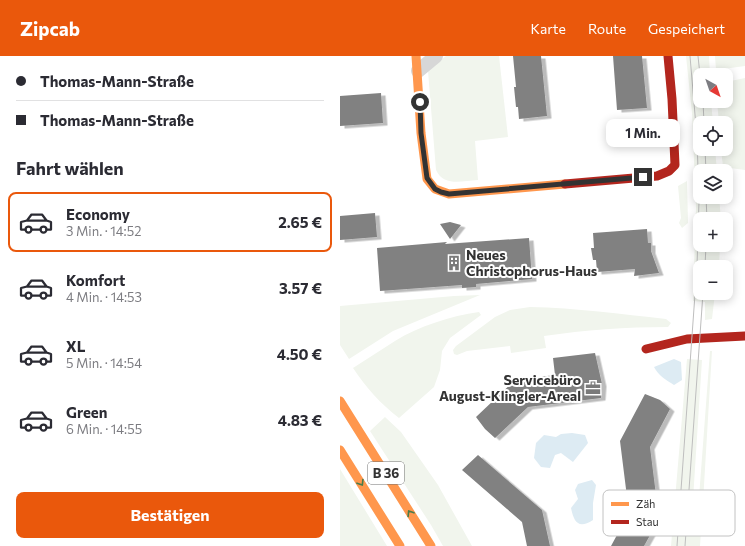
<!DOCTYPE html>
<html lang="de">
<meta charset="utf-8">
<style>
body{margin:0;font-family:Commissioner,sans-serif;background:#f2f2f3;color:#2b2b33;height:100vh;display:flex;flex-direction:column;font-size:15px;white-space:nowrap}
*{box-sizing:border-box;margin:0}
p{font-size:13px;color:#7c7c81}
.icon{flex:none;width:22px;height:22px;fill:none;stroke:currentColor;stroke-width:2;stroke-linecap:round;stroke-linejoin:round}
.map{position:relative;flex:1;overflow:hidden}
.drawer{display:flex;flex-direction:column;background:#fff;width:340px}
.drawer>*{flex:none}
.banner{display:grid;align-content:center;height:88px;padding:0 16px;background:#fff}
.needle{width:26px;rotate:140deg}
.controls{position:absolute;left:353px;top:12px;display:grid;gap:8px}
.controls a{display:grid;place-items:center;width:40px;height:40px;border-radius:8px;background:#fff;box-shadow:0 2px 10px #0003;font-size:20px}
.end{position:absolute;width:18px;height:18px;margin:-9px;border:5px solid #333;background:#fff;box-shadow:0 0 0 2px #fff}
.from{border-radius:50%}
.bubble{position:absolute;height:28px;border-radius:8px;background:#fff;box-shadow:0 2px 10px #0003;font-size:13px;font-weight:700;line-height:28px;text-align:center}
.banner b{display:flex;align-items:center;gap:14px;height:38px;font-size:15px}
.banner b+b{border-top:1px solid #e1e1e2}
.banner i{width:10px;height:10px;background:#2b2b33}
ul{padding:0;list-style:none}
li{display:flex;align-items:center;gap:12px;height:60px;margin:0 8px 6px;padding:0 8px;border:2px solid transparent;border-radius:8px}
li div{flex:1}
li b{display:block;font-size:15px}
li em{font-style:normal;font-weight:700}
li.active{border-color:#ea580c}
li>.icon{width:36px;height:36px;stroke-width:1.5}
h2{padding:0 16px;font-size:18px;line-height:48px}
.primary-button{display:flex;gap:8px;margin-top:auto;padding:8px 16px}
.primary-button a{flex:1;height:46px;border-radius:8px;background:#ea580c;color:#fff;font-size:16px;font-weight:700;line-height:46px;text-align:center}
header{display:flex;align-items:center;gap:24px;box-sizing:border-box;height:56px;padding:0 20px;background:#ea580c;color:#fff}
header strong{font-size:19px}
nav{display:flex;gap:22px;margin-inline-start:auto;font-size:14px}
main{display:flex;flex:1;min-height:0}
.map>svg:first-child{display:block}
</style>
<header>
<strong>Zipcab</strong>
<nav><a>Karte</a><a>Route</a><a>Gespeichert</a></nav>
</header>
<main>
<section class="drawer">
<div class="banner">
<b><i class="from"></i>Thomas-Mann-Straße</b>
<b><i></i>Thomas-Mann-Straße</b>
</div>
<h2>Fahrt wählen</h2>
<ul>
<li class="active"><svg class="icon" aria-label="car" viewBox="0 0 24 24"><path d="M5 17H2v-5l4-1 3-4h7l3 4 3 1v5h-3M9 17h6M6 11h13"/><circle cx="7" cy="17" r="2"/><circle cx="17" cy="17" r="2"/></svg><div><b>Economy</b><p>3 Min. · 14:52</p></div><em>2.65 €</em></li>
<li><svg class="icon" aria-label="car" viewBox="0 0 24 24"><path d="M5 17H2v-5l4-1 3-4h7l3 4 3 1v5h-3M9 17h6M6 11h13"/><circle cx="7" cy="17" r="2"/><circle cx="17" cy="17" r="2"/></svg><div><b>Komfort</b><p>4 Min. · 14:53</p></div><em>3.57 €</em></li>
<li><svg class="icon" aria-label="car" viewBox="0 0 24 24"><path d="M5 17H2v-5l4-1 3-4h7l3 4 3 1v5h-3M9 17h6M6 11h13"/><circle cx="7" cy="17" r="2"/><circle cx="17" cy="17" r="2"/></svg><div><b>XL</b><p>5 Min. · 14:54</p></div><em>4.50 €</em></li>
<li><svg class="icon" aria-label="car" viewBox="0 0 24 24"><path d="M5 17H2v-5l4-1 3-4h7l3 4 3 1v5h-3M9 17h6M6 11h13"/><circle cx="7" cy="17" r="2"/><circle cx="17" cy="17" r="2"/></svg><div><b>Green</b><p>6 Min. · 14:55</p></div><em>4.83 €</em></li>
</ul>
<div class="primary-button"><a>Bestätigen</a></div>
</section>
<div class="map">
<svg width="405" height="490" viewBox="0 0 405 490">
<defs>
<filter id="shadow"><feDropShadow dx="4.5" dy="2.5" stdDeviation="0" flood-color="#0004"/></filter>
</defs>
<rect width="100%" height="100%" fill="#fff"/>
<path fill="#f1f5ed" d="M106 0H159L168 81 135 85 138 124C122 125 104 131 96 114L88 15Z
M346 0H369L370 19H360V45H371L373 67H360V93H375L377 115H360V141H379L381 163H360V189H380L379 211H360V237H375L372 263 365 264V246L353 245 356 151 352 57Z
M375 0H405V10L376 14Z
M405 22V114L383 111 381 93H386V67H379L377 45H386V26Z
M347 125 348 167 342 172 339 167 341 162 338 130Z
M140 239 53 275 9 303 0 289V250L114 240Z
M190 251C236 252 281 258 326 263L331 267 328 271C286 271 245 274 204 280L206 292 171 297 170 290 127 295 117 299 114 298 113 294 116 290 155 261 170 254Z
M139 256 141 259 110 282 102 295 100 314 94 331 59 362C40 347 27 333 13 312 27 303 41 294 55 285 79 270 111 260 139 256Z
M370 295H372L362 463 358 455Z
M347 303 362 304 352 459 361 474 360 490H331Z
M45 361 61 376 98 429 132 490H103L91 469 30 375Z
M0 413 47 490H0Z"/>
<path fill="#ddebf3" d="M334 303 341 306 342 324 334 329C326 324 318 319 314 311Z
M232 377 245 379 248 387 233 406 221 397 215 399 210 412 201 411 194 402 196 387 204 379 216 381 221 378Z
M252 424 256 429 253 447V464C239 473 234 467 231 452L238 443 235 434 238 428Z"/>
<path fill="#818181" filter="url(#shadow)" d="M173 0H201L207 60 179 63 178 51H176L174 31H176Z
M273 0H302L307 52 277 54Z
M41 37 43 67 0 70V40Z
M35 157 37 181 0 184V160Z
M110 166 121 169 110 183 100 168Z
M307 173 308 187H311V195L319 217 294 220 295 213 257 216 256 204H253L251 192H254L253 177Z
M189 182 192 223 136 228V231L122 232V229L40 235 37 192 107 186 105 188Z
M255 297 262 328 261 342 188 351 155 382 145 373 136 361 175 324 215 319 213 302Z
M305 338 320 344 330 353 310 391 319 463 304 490H271L289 457 280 385Z
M138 399 202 454 210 490H187L182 466 122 414Z"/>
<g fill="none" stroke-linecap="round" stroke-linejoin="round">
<path stroke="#d7d7d7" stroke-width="14" d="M78 15 96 0"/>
<path stroke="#ff974d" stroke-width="9" d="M76 0 81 77 87 123 95 133 109 138 225 128
M0 345 91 490
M0 394 60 490"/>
<path stroke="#b3261e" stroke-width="9" d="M225 128 317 120 329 115 335 109 332 43 328 0
M306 293 347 283 405 280"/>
<path stroke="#bebebe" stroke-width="1" d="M358 0 360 19
M363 45 364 67
M365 93 366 115
M366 141 367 163
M365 211 366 189
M337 490 357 210 359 145 357 82 350 0
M345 490 363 237"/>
</g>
<defs><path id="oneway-chevron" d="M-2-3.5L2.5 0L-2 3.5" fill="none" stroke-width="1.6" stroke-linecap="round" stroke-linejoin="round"/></defs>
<g stroke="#497c4b">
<use href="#oneway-chevron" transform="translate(21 427) rotate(58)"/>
<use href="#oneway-chevron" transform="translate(70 457) rotate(-122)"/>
</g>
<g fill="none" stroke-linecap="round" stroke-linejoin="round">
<path stroke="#333" stroke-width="5" d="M80 46 81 77 87 122 95 133 101 136 109 138 303 121"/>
</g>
<defs>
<g id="building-bare" transform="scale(1.2)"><path d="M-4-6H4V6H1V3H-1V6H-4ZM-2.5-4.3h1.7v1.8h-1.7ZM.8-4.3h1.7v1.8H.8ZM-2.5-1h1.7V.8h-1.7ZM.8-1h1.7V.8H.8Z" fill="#7a7a7a" stroke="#fff" stroke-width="2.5" paint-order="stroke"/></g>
<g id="office-bare" transform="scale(1.2)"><path d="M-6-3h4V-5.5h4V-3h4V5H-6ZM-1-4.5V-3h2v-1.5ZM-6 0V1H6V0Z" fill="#7a7a7a" stroke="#fff" stroke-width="2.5" paint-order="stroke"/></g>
</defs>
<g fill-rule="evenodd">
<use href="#building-bare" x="114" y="207"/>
<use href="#office-bare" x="253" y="332"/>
</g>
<g text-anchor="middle" stroke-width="4" stroke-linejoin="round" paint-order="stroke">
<rect fill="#fff" stroke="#707070" stroke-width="1" x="28" y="406" width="36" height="22" rx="3"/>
<g font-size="13" font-weight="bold" fill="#333">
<text x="46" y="422">B 36</text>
</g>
<g font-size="14" font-weight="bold" fill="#333" stroke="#fff" text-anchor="start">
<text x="126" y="204">Neues<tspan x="126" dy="16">Christophorus-Haus</tspan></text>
<text x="241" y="329" text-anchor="end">Servicebüro<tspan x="241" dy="16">August-Klingler-Areal</tspan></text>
</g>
</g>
<rect x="263" y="434" width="132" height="46" rx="6" fill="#fff" stroke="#c2c2c2" stroke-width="1"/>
<rect x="271" y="446" width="18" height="4" fill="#ff974d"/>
<rect x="271" y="464" width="18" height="4" fill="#b3261e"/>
<g font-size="11" fill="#333">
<text x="296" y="452">Zäh</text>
<text x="296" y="470">Stau</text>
</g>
</svg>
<div class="controls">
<a><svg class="needle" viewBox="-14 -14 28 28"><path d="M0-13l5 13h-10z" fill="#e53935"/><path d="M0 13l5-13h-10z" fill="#7c7c81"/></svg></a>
<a><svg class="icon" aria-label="locate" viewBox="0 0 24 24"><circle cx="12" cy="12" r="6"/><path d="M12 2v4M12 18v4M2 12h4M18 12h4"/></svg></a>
<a><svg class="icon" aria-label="layers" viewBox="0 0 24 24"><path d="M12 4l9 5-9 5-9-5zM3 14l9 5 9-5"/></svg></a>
<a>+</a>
<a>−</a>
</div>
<i class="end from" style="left:80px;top:46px"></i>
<i class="end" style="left:303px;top:121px"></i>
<div class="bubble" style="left:266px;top:63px;width:74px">1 Min.</div>
</div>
</main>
